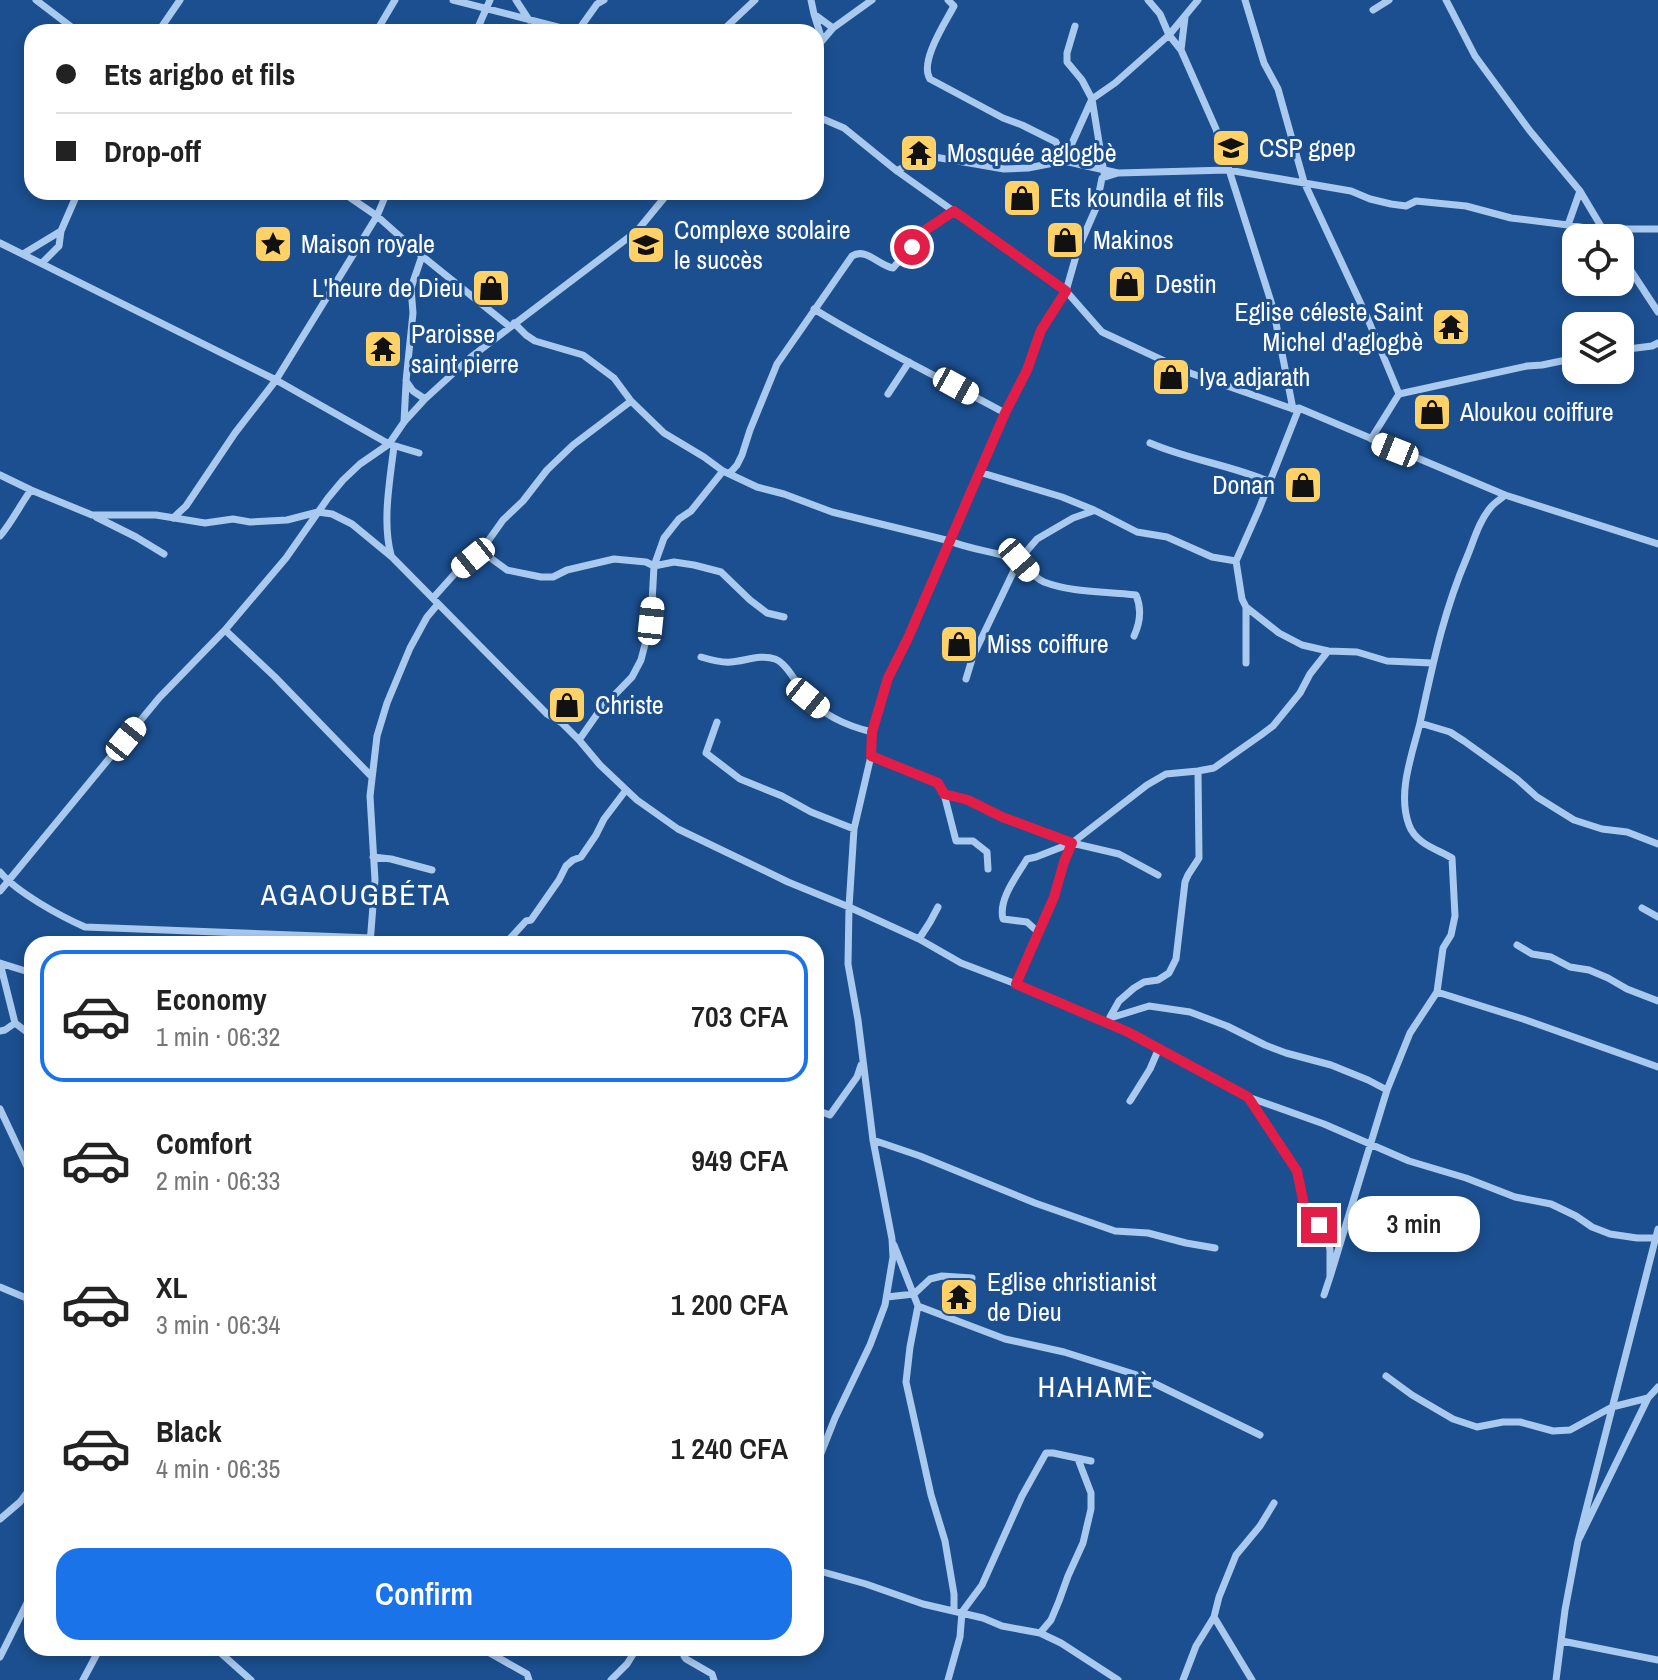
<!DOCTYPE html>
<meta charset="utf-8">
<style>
body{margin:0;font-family:"Archivo Narrow",sans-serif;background:#f2f2f2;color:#222;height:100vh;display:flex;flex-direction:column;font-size:30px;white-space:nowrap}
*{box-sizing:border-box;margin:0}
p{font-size:26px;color:#767676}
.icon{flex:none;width:44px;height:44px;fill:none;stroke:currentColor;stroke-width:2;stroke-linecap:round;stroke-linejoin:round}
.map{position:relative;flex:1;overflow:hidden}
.details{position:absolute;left:24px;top:936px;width:800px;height:720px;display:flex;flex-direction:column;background:#fff;border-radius:24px;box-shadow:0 4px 12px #0003}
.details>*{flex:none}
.banner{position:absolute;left:24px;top:24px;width:800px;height:176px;border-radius:24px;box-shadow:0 4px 12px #0003;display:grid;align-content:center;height:176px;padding:0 32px;background:#fff}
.fabs{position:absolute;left:1562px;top:224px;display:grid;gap:16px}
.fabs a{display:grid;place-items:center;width:72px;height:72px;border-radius:16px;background:#fff;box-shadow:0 4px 12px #0003;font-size:40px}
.end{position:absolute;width:36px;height:36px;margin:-18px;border:10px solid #e11d48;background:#fff;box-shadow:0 0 0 4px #fff}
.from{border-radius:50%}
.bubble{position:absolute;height:56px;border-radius:24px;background:#fff;box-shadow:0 4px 12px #0003;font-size:26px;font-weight:600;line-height:56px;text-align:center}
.car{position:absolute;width:24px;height:48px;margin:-24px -12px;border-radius:10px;box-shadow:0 0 6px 2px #0007;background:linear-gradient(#fff 24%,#345 0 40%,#fff 0 76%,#345 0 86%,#fff 0)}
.banner b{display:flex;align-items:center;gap:28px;height:76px;font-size:30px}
.banner b+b{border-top:2px solid #e0e0e0}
.banner i{width:20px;height:20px;background:#222}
ul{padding:14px 0 0;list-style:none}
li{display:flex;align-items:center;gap:24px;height:132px;margin:0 16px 12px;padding:0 16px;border:4px solid transparent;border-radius:24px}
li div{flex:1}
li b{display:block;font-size:30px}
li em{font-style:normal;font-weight:600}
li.on{border-color:#1a73e8}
li>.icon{width:72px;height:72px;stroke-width:1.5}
.cta{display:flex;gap:16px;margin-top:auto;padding:16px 32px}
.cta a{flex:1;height:92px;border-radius:24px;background:#1a73e8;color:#fff;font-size:32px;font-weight:600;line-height:92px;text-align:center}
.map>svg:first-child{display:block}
</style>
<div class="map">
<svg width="1658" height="1680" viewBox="0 0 1658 1680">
<rect width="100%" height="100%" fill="#1b4f8f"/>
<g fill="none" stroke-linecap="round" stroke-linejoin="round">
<path stroke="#a9c9ee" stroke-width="7" d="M36 0 78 32
M453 0 577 32
M516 0 529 20
M811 0 814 14
M948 0 954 6C945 23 919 62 930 79L1003 118 1022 125 1056 142 1064 161 1092 99 1115 83 1169 35 1160 14 1148 0
M1198 0 1169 35 1181 50 1216 129 1273 308 1293 409
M1245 0 1264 63 1278 89 1304 182 1367 317 1399 394
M1446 0 1475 56 1530 131 1580 191 1608 238
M1373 10 1389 0
M1075 26 1067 53V62L1082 80 1092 99 1104 173
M158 32 180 0
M376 32 395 0
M476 32 490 0
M577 32 597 4 604 0
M721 32 755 0
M822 40 814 14 833 28
M816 48 833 28 872 0
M1181 50 1185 17
M816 116 844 128 897 171 1066 291 1102 332 1190 373 1293 409 1299 408 1505 495 1658 544
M897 171 923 155 1004 169 1028 168 1064 161 1118 173 1228 170 1351 191 1370 199 1391 204 1406 206 1416 201 1466 206 1511 218 1568 225 1604 231 1621 229H1658
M342 192 377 216 422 256 509 326
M1568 225 1580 191
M0 243 276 380 389 444 419 453
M23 254 61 231 78 192
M1620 254 1658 312
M422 256 411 288 413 313 406 381 413 391 425 399
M42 263 59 246 61 231
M814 309C875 347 941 378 1005 413
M514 323 526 335 535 341 583 355 614 378 631 401 664 433 704 457 723 471 691 511 679 519 664 538 654 566 651 621 641 660 632 677 600 710 579 740
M1620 350 1652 346 1658 343
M888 394 909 362
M404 422 406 384
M1371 439 1399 394 1527 366 1542 365 1576 358
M1150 443C1189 460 1231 465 1270 482
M723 471 757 487 784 494 832 512 950 541C971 550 994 551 1015 559 1026 563 1032 577 1044 582 1073 593 1105 591 1136 595 1142 609 1140 623 1134 636
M979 472 1062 497 1094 510 1137 532 1167 537 1212 557 1236 561
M729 474 737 465 742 455 750 430 777 364 852 256C866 247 879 266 893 268L927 229 954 211
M0 475 31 490 92 515H156L205 523 233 519 250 522 287 520 318 512 332 514 352 524 392 557 547 714 562 723 579 740 600 765 637 800 678 829 788 882 849 907 919 939 961 963 1016 984 1128 1032 1248 1097 1324 1124 1409 1161 1466 1178 1515 1197 1551 1204 1576 1216 1592 1227 1610 1234 1637 1238H1658
M96 517 136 537 164 554
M173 518 186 506 235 433 276 380 377 216 387 192
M0 536C12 522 20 505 31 490
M481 551 507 570 541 577H553L567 570 614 559 646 562 654 566 674 562 694 565 721 572 750 600 767 613 784 617
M391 555C382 521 390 480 394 446
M433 598 459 569 481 551 503 520 523 501 547 470 573 445 631 401
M1246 607 1279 633 1302 645 1328 651 1357 652 1387 661 1432 663
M225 630 275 677 371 776
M701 657C711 660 721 663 731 662 745 661 761 654 775 659 787 663 798 687 807 697 824 716 847 726 872 732
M1246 663V607L1242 599 1236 561 1259 509 1299 408
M966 679 973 656 1019 560 1037 539 1073 518 1093 511
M717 722 706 753 740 779 782 796 811 812 854 829
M1420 723 1450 732 1464 741 1517 779 1537 797 1574 820 1602 829 1627 832 1658 844
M871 756 938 783 944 794 968 800 1002 817 1072 843 1147 785 1166 774 1198 771 1214 768 1261 735 1273 726 1300 693 1310 674 1328 651
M944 794 956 841H973L987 852 988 869
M373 857 391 859 432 870
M0 872C16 892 60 916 85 927L371 938
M0 891 159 698 225 630 286 558 328 498 343 480 360 464 389 444 404 422 425 399 471 357 637 231 669 192
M1642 908 1658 917
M1038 932 1027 922 1003 919C998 899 1017 876 1027 859L1036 857 1072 843
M919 939 930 922 938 907
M370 944 375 880 370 796 377 736 387 703 410 648 427 617 438 604
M505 944 526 921 531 920 559 880 566 866 573 860 581 857 596 835 604 819 626 790
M1517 945 1532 954 1551 957 1570 967 1589 970 1608 978 1627 989 1658 1001
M0 963 15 1023 32 1036
M0 963 32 973
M1016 984 1054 897 1064 862 1072 843 1119 854 1158 875
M1437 992 1523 1019 1658 1067
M1110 1017 1119 1001 1134 988 1144 982 1158 980 1169 973 1176 959 1185 882 1188 875 1199 858 1198 771
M1110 1018 1149 1006 1190 1012 1227 1026 1265 1045 1286 1053 1331 1065 1368 1080 1387 1090 1330 1277
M0 1031 5 1030 15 1023
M1387 1090 1410 1033 1437 992 1443 948 1451 935 1455 916 1452 858C1437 849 1416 844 1409 825 1397 793 1412 755 1420 723 1433 664 1443 613 1467 557 1474 540 1479 521 1491 507 1495 502 1501 499 1505 495
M1249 1098 1297 1171 1304 1205 1328 1239 1330 1250V1277L1324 1295
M1130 1101 1150 1069 1159 1048
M0 1109 32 1177
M816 1110 830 1115 857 1077 861 1065
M873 1140 920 1156 1035 1203 1115 1231 1148 1233 1186 1243 1215 1248
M894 1245 918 1306 1005 1339 1064 1352 1137 1375 1260 1435
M32 1265 27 1299 32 1365
M0 1287 31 1300
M887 1297 914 1294 930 1279 942 1276 972 1278
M918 1306 910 1347 906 1382 931 1495 945 1541 954 1594V1610
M1386 1376 1412 1395 1453 1419 1477 1427 1503 1422H1520L1553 1431 1570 1430 1612 1407 1648 1398
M816 1466 835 1418 870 1345 885 1305 893 1257 892 1239 873 1140 858 1020 848 964 849 907 854 829 871 756 872 732 888 678 908 638 1005 413 1027 370 1041 330 1066 291 1078 249 1096 208 1102 178 1118 173
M0 1519 20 1502 32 1486
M1578 1541 1658 1229
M816 1570 866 1584 923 1604 983 1618 1002 1626 1040 1633 1061 1643 1118 1680
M1214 1617 1219 1597 1236 1555 1260 1526 1274 1503
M1040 1633 1051 1620 1059 1601 1068 1576 1083 1543 1091 1509V1493L1078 1459
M1562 1641 1658 1660
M215 1648 251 1680
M481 1648 527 1674 529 1680
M685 1648 684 1656 686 1659 712 1674 714 1680
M0 1657 32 1593
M83 1680 100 1648
M611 1680 627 1664 637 1648
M948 1680 960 1637 962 1612 982 1585 1022 1496 1046 1453H1053L1091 1461
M1183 1680 1196 1646 1214 1617 1252 1680
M1556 1680 1565 1610 1578 1541 1648 1398 1658 1387"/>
</g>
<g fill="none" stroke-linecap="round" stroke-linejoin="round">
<path stroke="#e11d48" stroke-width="10" d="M912 247 927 229 954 211 1066 291 1041 330 1027 370 1005 413 908 638 888 678 872 732 871 756 938 783 944 794 968 800 1002 817 1072 843 1064 862 1054 897 1016 984 1128 1032 1248 1097 1297 1171 1304 1205 1310 1216 1319 1225"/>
</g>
<defs>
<g id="school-square" transform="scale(2)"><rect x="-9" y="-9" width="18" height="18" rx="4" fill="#ffd166" stroke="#1b4f8f"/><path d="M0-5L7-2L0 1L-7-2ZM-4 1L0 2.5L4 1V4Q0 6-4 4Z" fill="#111"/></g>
<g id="temple-square" transform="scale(2)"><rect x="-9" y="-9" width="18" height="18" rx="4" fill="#ffd166" stroke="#1b4f8f"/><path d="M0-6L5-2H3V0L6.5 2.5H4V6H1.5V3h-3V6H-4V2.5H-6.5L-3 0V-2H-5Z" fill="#111"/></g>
<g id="shop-square" transform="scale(2)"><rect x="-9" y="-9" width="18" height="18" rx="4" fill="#ffd166" stroke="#1b4f8f"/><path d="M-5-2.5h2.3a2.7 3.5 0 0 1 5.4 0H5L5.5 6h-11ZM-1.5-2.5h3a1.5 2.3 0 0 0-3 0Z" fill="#111"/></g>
<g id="sight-square" transform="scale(2)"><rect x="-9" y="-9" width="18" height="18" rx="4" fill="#ffd166" stroke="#1b4f8f"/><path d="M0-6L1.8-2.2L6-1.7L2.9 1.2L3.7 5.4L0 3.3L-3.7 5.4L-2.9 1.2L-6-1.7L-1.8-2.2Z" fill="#111"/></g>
</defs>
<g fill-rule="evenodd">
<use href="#school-square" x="1231" y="148"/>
<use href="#temple-square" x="919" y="153"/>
<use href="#shop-square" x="1022" y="198"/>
<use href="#shop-square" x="1065" y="240"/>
<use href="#sight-square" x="273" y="244"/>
<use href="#school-square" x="646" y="245"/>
<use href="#shop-square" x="1127" y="284"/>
<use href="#shop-square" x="491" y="288"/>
<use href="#temple-square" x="1451" y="327"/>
<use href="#temple-square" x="383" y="349"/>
<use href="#shop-square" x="1171" y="377"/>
<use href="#shop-square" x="1432" y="412"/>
<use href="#shop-square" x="1303" y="485"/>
<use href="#shop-square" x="959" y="644"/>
<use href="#shop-square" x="567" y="705"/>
<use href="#temple-square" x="959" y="1297"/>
</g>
<g text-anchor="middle" stroke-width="6" stroke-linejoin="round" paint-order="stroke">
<g font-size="26" fill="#fff" stroke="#1b4f8f" text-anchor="start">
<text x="1259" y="157">CSP gpep</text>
<text x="947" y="162">Mosquée aglogbè</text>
<text x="1050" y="207">Ets koundila et fils</text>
<text x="674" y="239">Complexe scolaire<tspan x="674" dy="30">le succès</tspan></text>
<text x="1093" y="249">Makinos</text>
<text x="301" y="253">Maison royale</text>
<text x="1155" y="293">Destin</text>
<text x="463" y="297" text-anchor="end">L'heure de Dieu</text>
<text x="1423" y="321" text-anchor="end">Eglise céleste Saint<tspan x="1423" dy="30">Michel d'aglogbè</tspan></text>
<text x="411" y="343">Paroisse<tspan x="411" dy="30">saint pierre</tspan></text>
<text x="1199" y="386">Iya adjarath</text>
<text x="1460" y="421">Aloukou coiffure</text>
<text x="1275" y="494" text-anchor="end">Donan</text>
<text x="987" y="653">Miss coiffure</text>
<text x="595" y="714">Christe</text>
<text x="987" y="1291">Eglise christianist<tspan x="987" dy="30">de Dieu</tspan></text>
</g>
<g font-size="30" letter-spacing="2" fill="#fff" stroke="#1b4f8f">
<text x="356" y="905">AGAOUGBÉTA</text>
<text x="1096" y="1397">HAHAMÈ</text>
</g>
</g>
</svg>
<div class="fabs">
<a><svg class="icon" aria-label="locate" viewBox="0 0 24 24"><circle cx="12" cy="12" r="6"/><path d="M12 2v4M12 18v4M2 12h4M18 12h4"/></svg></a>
<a><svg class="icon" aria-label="layers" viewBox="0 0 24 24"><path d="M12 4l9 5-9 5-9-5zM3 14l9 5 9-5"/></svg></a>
</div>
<i class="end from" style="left:912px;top:247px"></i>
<i class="end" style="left:1319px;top:1225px"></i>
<div class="bubble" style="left:1348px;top:1196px;width:132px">3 min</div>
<i class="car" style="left:956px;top:386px;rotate:119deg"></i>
<i class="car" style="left:1395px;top:450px;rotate:292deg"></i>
<i class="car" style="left:473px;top:558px;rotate:231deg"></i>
<i class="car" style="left:1019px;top:560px;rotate:139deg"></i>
<i class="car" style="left:651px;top:621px;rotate:6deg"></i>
<i class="car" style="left:808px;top:698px;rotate:129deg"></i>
<i class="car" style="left:126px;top:739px;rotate:39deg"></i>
<div class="banner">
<b><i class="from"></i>Ets arigbo et fils</b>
<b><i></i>Drop-off</b>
</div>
<section class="details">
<ul>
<li class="on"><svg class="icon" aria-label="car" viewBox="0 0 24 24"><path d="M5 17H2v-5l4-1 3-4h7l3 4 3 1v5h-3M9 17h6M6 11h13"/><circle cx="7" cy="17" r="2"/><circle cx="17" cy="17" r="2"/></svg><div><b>Economy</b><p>1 min · 06:32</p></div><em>703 CFA</em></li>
<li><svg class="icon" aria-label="car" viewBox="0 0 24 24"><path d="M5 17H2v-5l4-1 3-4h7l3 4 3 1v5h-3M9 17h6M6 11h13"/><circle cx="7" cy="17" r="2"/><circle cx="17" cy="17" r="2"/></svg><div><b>Comfort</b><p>2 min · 06:33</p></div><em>949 CFA</em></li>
<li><svg class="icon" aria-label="car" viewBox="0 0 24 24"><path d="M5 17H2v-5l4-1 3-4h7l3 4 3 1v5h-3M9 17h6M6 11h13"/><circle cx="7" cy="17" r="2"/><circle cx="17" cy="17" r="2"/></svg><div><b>XL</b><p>3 min · 06:34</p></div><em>1 200 CFA</em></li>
<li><svg class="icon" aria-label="car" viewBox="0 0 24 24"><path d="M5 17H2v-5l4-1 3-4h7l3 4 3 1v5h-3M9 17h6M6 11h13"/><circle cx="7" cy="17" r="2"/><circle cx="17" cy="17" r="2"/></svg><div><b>Black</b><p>4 min · 06:35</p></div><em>1 240 CFA</em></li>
</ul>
<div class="cta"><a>Confirm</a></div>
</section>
</div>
